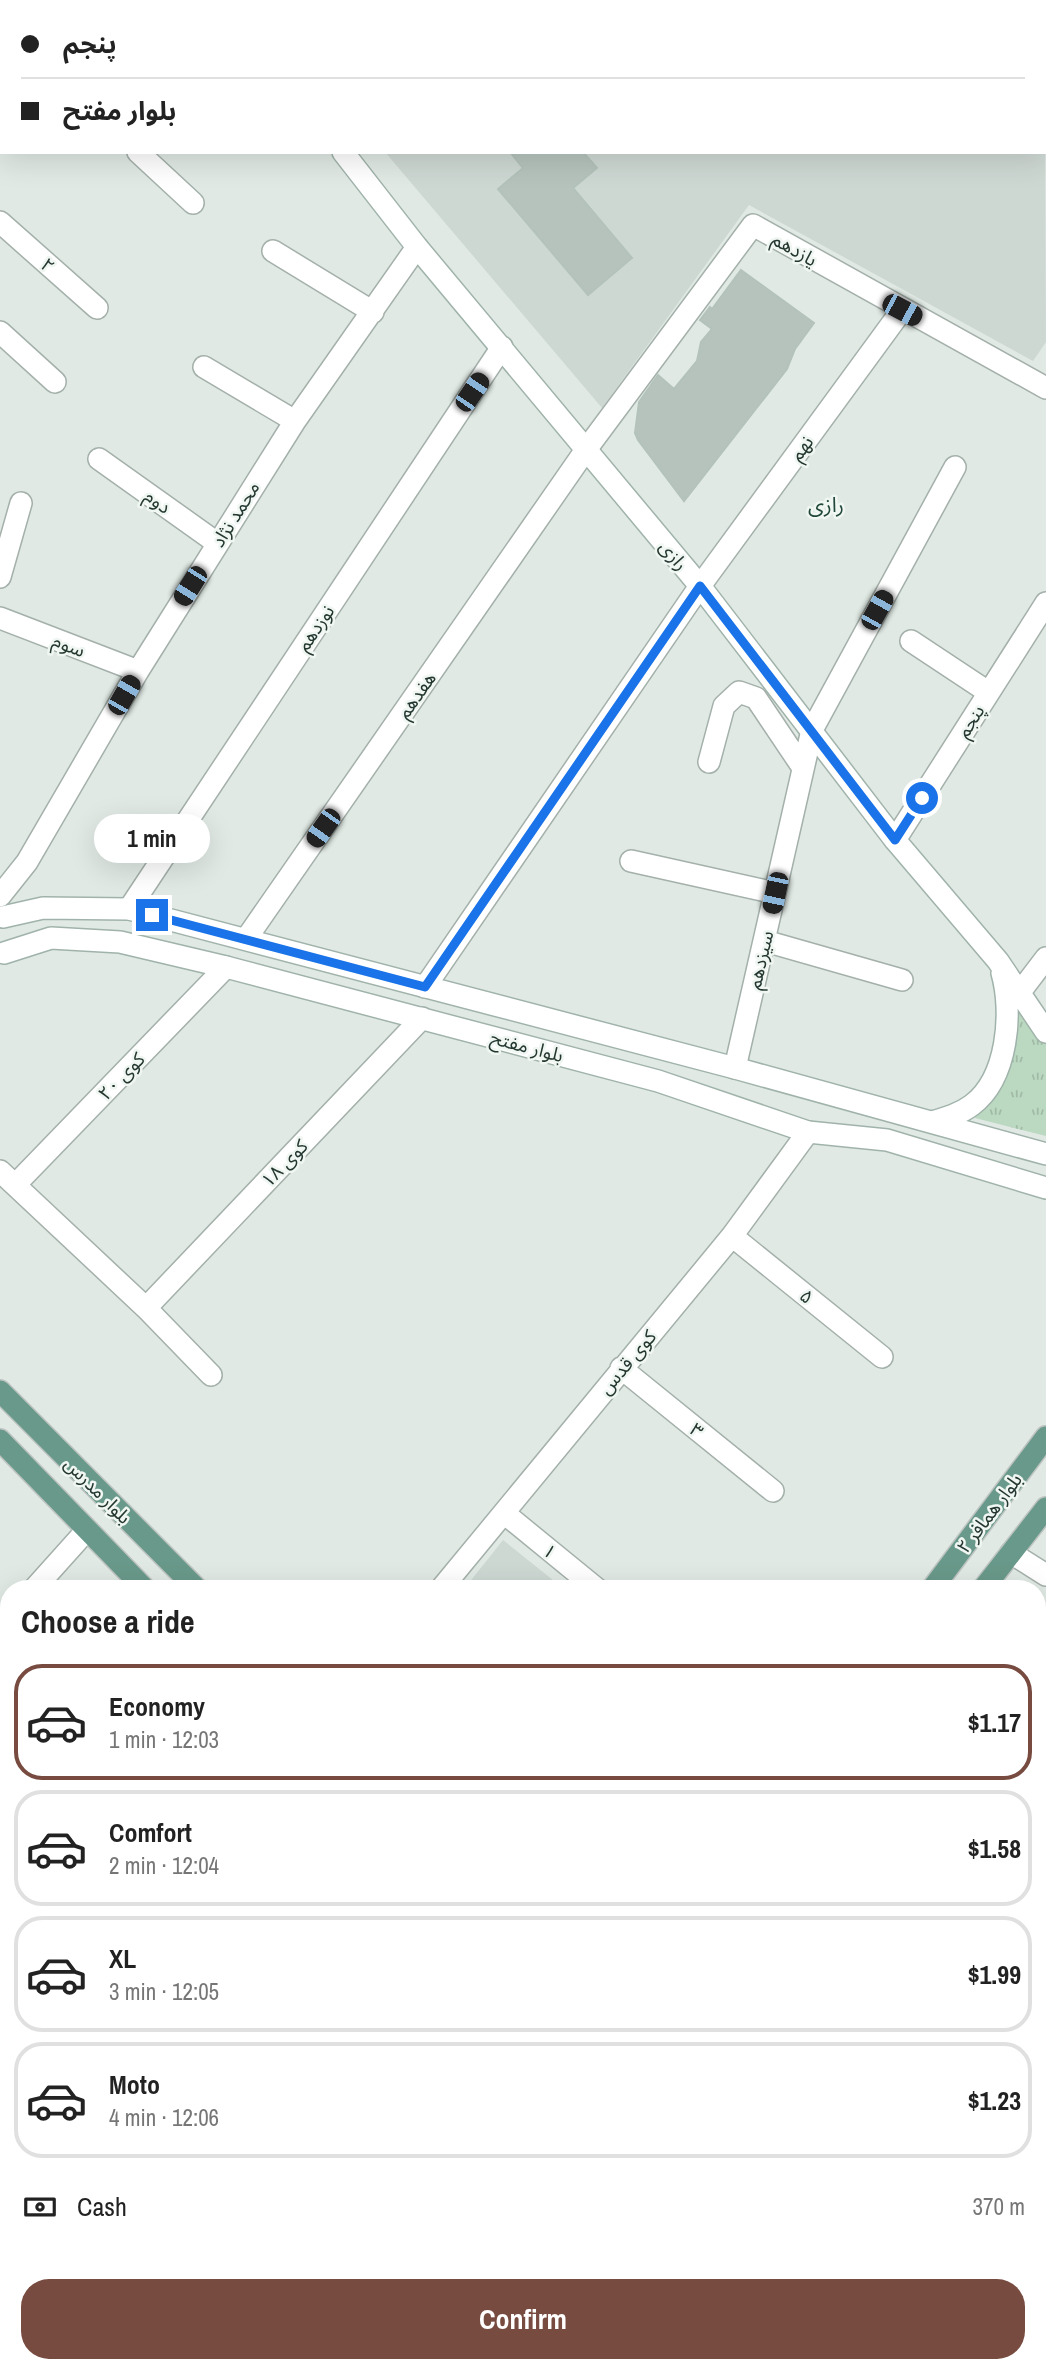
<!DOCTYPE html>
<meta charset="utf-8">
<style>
body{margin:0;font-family:"Archivo Narrow","Noto Sans Arabic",sans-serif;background:#f6f6f6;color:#222;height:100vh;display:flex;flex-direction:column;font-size:26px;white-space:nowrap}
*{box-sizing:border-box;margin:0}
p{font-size:23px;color:#767676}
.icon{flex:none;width:38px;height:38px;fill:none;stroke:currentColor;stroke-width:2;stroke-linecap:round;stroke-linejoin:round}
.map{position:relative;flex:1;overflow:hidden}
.side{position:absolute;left:0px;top:1580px;width:1046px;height:793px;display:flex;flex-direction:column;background:#fff;border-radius:28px 28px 0 0;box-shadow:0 7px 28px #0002}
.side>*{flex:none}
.hud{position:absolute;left:0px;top:0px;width:1046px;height:154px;box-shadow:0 7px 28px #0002;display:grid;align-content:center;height:154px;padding:0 21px;background:#fff}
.end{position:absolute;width:32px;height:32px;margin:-16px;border:9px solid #1a73e8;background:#fff;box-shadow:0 0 0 4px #fff}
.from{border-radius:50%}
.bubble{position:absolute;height:49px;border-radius:24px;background:#fff;box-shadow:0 7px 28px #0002;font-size:23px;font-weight:800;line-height:49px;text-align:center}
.car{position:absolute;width:21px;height:42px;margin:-21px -10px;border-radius:9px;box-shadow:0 0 5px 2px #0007;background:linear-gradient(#222 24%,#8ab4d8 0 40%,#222 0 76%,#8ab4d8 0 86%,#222 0)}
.hud b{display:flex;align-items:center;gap:24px;height:66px;font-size:26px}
.hud b+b{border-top:2px solid #e0e0e0}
.hud i{width:18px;height:18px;background:#222}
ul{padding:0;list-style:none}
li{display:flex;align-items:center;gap:21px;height:116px;margin:0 14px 10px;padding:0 7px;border:4px solid #e0e0e0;border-radius:28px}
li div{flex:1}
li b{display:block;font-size:26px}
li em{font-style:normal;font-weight:800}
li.on{border-color:#784b40}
li>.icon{width:63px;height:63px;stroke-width:1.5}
h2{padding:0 21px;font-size:32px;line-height:84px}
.pay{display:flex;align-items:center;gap:18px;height:77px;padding:0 21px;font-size:26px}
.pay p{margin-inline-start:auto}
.primary-button{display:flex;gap:14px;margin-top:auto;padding:14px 21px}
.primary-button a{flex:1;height:80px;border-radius:28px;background:#784b40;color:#fff;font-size:28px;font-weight:800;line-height:80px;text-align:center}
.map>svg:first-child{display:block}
</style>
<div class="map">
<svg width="1046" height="2372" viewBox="0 0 1046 2372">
<defs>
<pattern id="park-tufts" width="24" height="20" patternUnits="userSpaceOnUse" patternTransform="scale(1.75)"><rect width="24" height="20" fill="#bbd8c1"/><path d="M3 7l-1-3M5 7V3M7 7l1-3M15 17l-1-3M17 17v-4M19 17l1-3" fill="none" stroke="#a0baa6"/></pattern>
</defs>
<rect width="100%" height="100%" fill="#e0e9e4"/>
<path fill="#ced8d3" d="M486 0H1046V52L1045 2H483Z
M1045 119 1046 342 1033 361 749 205 602 408 385 152H1045Z
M503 1540 564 1589H565H464Z
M0 1820 9 1829V2364H270L263 2372H0Z
M676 2364H866L873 2372H664Z"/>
<path fill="url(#park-tufts)" d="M1020 1002 1046 1043V1136L975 1118 1008 1066Z"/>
<path fill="#b6c3bd" stroke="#b3c2bb" stroke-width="2" d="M510 152H583L597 168 573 188 632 258 588 295 498 189 523 168Z
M741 270 814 323 795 349 787 369 684 501 638 440 635 433 639 402 658 375 674 389 697 361 701 342 712 329 700 320 710 307 712 309Z"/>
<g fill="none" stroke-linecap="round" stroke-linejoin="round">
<g stroke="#a4b0aa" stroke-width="15">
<path id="lane" d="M0 1908 9 1900
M0 1940 9 1949
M0 2273 9 2282
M96 2364 104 2372
M146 2372 154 2364
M196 2372 204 2364"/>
</g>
<g stroke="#a4b0aa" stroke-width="24">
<path id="street" d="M265 2 267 0
M431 2 433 0
M0 13 2 12
M138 152 193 203
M0 222 97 308
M273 251 373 312
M0 332 55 382
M204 367 295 421
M99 459 217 543
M0 577 21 503
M0 618 138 671
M911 641 988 692
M709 762 724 706 739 692 756 698 803 768
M895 840 1046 603
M631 861 775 893
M0 896 27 862 138 671 295 421 417 247
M129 909 502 347
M246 939 585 451 753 225 1046 388
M765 941 902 980
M425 987 700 586 902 310
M1020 992 1046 958
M735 1068 812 730 955 467
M0 1171 146 1308 211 1375
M15 1185 226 967
M732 1236 882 1357
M146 1308 422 1018
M621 1368 773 1491
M504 1513 597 1589
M1011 1553 1046 1575
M34 1589 86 1531
M441 1589 732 1236 808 1132
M0 1626 9 1617
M1038 1761 1046 1767
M1038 1945 1046 1950
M1038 2009 1046 2001
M1038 2285 1046 2279"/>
</g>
<g stroke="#a0b3ab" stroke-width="24">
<path id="secondary" d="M201 0 203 2
M343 152 417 247 700 586 895 840 998 961 1046 1032
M3 917 43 908 129 909 735 1068 1046 1154
M4 953 51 938 120 942 226 967 658 1081 808 1132 887 1140 1046 1188
M932 1122C946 1118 960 1114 972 1105 1008 1078 1013 1012 1002 973"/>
</g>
<g stroke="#bdc3c1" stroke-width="24">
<path id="primary" d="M0 1391 197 1589
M0 1440 145 1589
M932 1589 1046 1437
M983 1589 1046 1508
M887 2364 894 2372
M289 2372 296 2364
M342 2372 348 2364
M913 2372 922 2366"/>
</g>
<use href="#lane" stroke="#fff" stroke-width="12"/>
<use href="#street" stroke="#fff" stroke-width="21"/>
<use href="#secondary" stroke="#fff" stroke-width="21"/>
<use href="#primary" stroke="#69998a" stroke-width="21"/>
</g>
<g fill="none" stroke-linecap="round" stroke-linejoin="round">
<path stroke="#1a73e8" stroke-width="9" d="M152 915 425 987 700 586 895 840 922 798"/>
</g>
<g text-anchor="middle" stroke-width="5" stroke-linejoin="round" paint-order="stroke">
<g font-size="19" fill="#233730" stroke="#f0f6f2">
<text transform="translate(795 249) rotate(30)" y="7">یازدهم</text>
<text transform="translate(48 265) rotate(42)" y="7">۲</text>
<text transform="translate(801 448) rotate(-54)" y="7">نهم</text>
<text transform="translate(158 501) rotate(36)" y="7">دوم</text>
<text transform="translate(235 514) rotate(-58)" y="7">محمد نژاد</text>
<text transform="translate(674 555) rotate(50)" y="7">رازی</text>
<text transform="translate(315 628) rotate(-56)" y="7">نوزدهم</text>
<text transform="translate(69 645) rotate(21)" y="7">سوم</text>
<text transform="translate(416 695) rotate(-55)" y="7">هفدهم</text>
<text transform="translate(970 721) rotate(-58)" y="7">پنجم</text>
<text transform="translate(760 960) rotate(-77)" y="7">سیزدهم</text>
<text transform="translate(527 1046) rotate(15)" y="7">بلوار مفتح</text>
<text transform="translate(121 1076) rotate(-46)" y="7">کوی ۲۰</text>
<text transform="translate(284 1163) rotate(-46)" y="7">کوی ۱۸</text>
<text transform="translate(807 1296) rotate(39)" y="7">۵</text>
<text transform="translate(627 1362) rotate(-50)" y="7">کوی قدس</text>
<text transform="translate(697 1430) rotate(39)" y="7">۳</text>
<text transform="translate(98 1490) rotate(45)" y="7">بلوار مدرس</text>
<text transform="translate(989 1513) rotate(-53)" y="7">بلوار همافر ۲</text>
<text transform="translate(550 1551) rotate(39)" y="7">۱</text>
</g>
<g font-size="21" fill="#21473b" stroke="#f0f6f2">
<text x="826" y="512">رازی</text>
</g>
</g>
</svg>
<i class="end from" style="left:922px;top:798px"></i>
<i class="end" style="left:152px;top:915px"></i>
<div class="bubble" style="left:94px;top:814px;width:116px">1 min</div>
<i class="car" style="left:902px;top:310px;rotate:118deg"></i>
<i class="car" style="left:472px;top:392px;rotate:34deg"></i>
<i class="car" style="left:190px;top:586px;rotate:212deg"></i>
<i class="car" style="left:877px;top:610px;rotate:29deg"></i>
<i class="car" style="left:124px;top:695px;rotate:30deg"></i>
<i class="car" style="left:323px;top:828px;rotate:215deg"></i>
<i class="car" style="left:775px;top:893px;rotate:192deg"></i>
<div class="hud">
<b><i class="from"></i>پنجم</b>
<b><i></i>بلوار مفتح</b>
</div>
<section class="side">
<h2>Choose a ride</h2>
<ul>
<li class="on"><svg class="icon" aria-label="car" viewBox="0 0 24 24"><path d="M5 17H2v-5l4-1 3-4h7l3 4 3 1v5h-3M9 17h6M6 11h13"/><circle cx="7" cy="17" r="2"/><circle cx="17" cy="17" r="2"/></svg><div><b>Economy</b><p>1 min · 12:03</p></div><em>$1.17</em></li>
<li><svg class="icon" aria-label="car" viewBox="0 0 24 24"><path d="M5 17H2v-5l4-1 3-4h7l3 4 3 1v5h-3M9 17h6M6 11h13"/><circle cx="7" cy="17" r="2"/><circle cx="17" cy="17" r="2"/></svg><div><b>Comfort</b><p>2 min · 12:04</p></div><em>$1.58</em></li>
<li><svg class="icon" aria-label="car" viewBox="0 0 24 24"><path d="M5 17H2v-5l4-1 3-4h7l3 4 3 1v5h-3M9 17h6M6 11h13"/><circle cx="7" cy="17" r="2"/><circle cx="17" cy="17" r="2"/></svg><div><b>XL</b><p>3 min · 12:05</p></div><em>$1.99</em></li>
<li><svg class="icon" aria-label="car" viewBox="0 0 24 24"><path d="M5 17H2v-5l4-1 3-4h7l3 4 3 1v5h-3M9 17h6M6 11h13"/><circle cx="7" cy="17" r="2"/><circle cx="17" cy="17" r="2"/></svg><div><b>Moto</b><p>4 min · 12:06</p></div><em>$1.23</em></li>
</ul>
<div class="pay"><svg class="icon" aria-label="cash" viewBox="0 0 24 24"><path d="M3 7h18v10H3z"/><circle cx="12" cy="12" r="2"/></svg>Cash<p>370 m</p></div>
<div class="primary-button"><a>Confirm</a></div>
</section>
</div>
